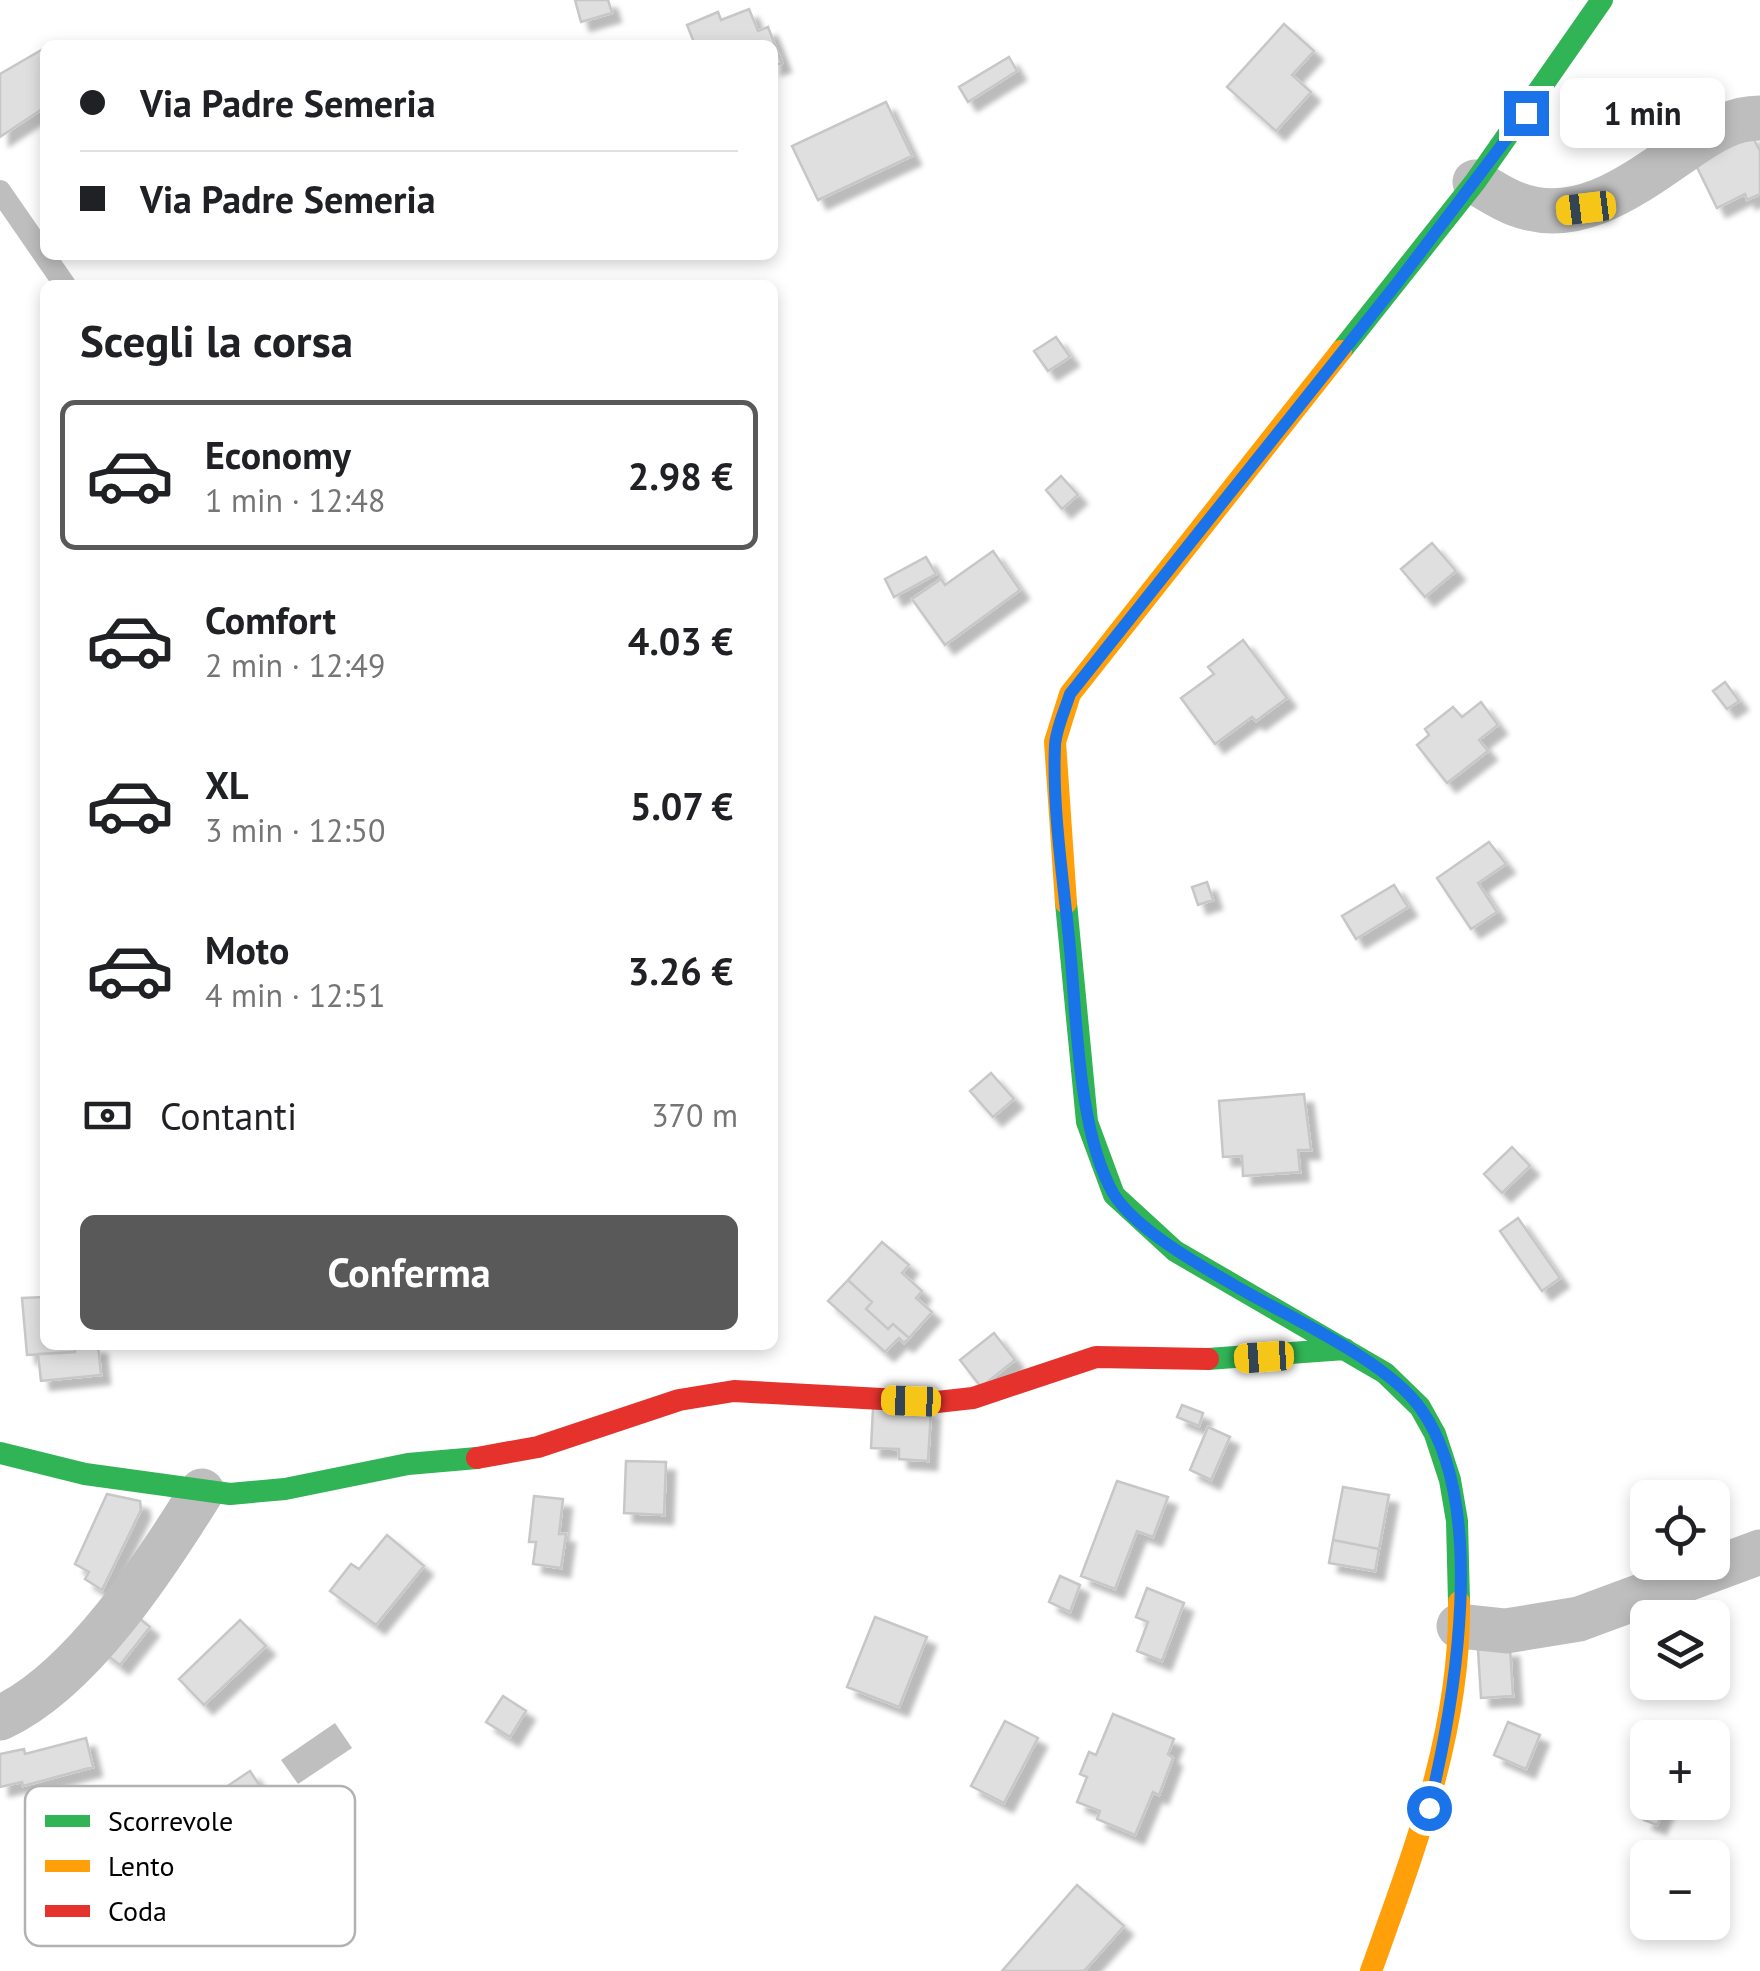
<!DOCTYPE html>
<html lang="it">
<meta charset="utf-8">
<style>
body{margin:0;font-family:"PT Sans",sans-serif;background:#f2f2f2;color:#202124;height:100vh;display:flex;flex-direction:column;font-size:38px;white-space:nowrap}
*{box-sizing:border-box;margin:0}
p{font-size:32px;color:#757577}
.icon{flex:none;width:55px;height:55px;fill:none;stroke:currentColor;stroke-width:2;stroke-linecap:round;stroke-linejoin:round}
.map{position:relative;flex:1;overflow:hidden}
.sheet{position:absolute;left:40px;top:280px;width:738px;height:1070px;display:flex;flex-direction:column;background:#fff;border-radius:15px;box-shadow:0 5px 15px #0003}
.sheet>*{flex:none}
.guide{position:absolute;left:40px;top:40px;width:738px;height:220px;border-radius:15px;box-shadow:0 5px 15px #0003;display:grid;align-content:center;height:220px;padding:0 40px;background:#fff}
.buttons{position:absolute;left:1630px;top:1480px;display:grid;gap:20px}
.buttons a{display:grid;place-items:center;width:100px;height:100px;border-radius:15px;background:#fff;box-shadow:0 5px 15px #0003;font-size:50px}
.end{position:absolute;width:45px;height:45px;margin:-22px;border:12px solid #1a73e8;background:#fff;box-shadow:0 0 0 5px #fff}
.from{border-radius:50%}
.bubble{position:absolute;height:70px;border-radius:15px;background:#fff;box-shadow:0 5px 15px #0003;font-size:32px;font-weight:600;line-height:70px;text-align:center}
.car{position:absolute;width:30px;height:60px;margin:-30px -15px;border-radius:12px;box-shadow:0 0 8px 2px #0007;background:linear-gradient(#f5c518 24%,#345 0 40%,#f5c518 0 76%,#345 0 86%,#f5c518 0)}
.guide b{display:flex;align-items:center;gap:35px;height:95px;font-size:38px}
.guide b+b{border-top:2px solid #e0e0e0}
.guide i{width:25px;height:25px;background:#202124}
ul{padding:0;list-style:none}
li{display:flex;align-items:center;gap:30px;height:150px;margin:0 20px 15px;padding:0 20px;border:5px solid transparent;border-radius:15px}
li div{flex:1}
li b{display:block;font-size:38px}
li em{font-style:normal;font-weight:600}
li.selected{border-color:#595959}
li>.icon{width:90px;height:90px;stroke-width:1.5}
h2{padding:0 40px;font-size:45px;line-height:120px}
.pay{display:flex;align-items:center;gap:25px;height:110px;padding:0 40px;font-size:38px}
.pay p{margin-inline-start:auto}
.cta{display:flex;gap:20px;margin-top:auto;padding:20px 40px}
.cta a{flex:1;height:115px;border-radius:15px;background:#595959;color:#fff;font-size:40px;font-weight:600;line-height:115px;text-align:center}
.map>svg:first-child{display:block}
</style>
<div class="map">
<svg width="1760" height="1971" viewBox="0 0 1760 1971">
<defs>
<filter id="shadow"><feDropShadow dx="9" dy="9" stdDeviation="2.5" flood-color="#0004"/></filter>
</defs>
<rect width="100%" height="100%" fill="#fff"/>
<path fill="#bfbfbf" d="M335 1723 352 1748 298 1784 281 1760Z"/>
<path fill="#dfdfdf" stroke="#c7c7c7" stroke-width="2.5" filter="url(#shadow)" d="M575 0H608L612 13 581 22Z
M749 9 758 31 768 27 782 63 772 66V45H695L687 25 718 12 721 20Z
M1284 24 1314 51 1292 75 1311 92 1276 131 1227 87Z
M45 48V107L0 137V74Z
M1009 57 1017 71 968 102 959 87Z
M886 102 912 156 818 200 792 146Z
M1751 134 1760 151V194L1747 200 1745 194 1717 208 1694 161Z
M1056 337 1070 357 1048 371 1034 351Z
M1061 476 1078 495 1062 509 1046 490Z
M1432 543 1456 571 1425 597 1401 569Z
M993 551 1020 590 945 645 912 599 941 579 945 585Z
M926 557 936 574 894 597 885 579Z
M1243 640 1287 698 1256 721 1252 717 1215 744 1181 698 1214 674 1208 667Z
M1725 682 1739 701 1727 709 1713 691Z
M1481 702 1498 725 1479 740 1488 751 1447 783 1417 745 1429 735 1425 729 1453 707 1462 717Z
M1489 842 1506 864 1478 883 1497 912 1471 929 1437 878Z
M1207 882 1213 900 1198 905 1192 887Z
M1394 885 1408 907 1356 939 1342 916Z
M991 1073 1014 1099 993 1117 970 1091Z
M1304 1094 1311 1150H1298L1300 1172 1243 1176 1242 1156 1223 1157 1219 1101Z
M1512 1147 1530 1166 1502 1193 1484 1174Z
M1518 1218 1560 1278 1542 1291 1500 1231Z
M882 1242 909 1265 902 1273 922 1291 916 1298 932 1312 909 1338 893 1324 888 1329 866 1309 872 1302 848 1280Z
M848 1280 872 1302 866 1309 888 1329 893 1324 909 1338 904 1343 899 1338 885 1352 828 1301Z
M45 1297V1345H74L75 1352 27 1355 22 1298Z
M994 1333 1015 1360 981 1387 960 1360Z
M74 1345H98L101 1375 41 1381 38 1354 75 1352Z
M1182 1405 1203 1413 1199 1426 1177 1417Z
M873 1408 931 1410 928 1461 899 1459V1449L871 1448Z
M1208 1427 1230 1437 1211 1480 1190 1470Z
M626 1461 666 1462 664 1515 624 1513Z
M1117 1481 1168 1497 1153 1537 1137 1531 1115 1589 1081 1576Z
M1343 1487 1389 1495 1379 1549 1333 1540Z
M107 1494 140 1501 141 1510 102 1590 85 1579 89 1572 75 1564Z
M534 1496 563 1499 559 1534H566L561 1568 533 1564 536 1542H529Z
M387 1535 424 1566 376 1625 330 1591 351 1564 359 1569Z
M1333 1540 1379 1549 1375 1571 1329 1563Z
M1060 1576 1080 1585 1070 1612 1049 1602Z
M1147 1588 1184 1603 1162 1661 1137 1651 1148 1622 1136 1617Z
M129 1610 150 1627 120 1665 99 1649Z
M875 1617 927 1637 899 1707 847 1687Z
M240 1620 266 1646 204 1705 179 1679Z
M1510 1648 1513 1696 1481 1698 1478 1650Z
M503 1696 526 1711 510 1737 486 1722Z
M1113 1714 1174 1739 1168 1754 1173 1758 1159 1795 1153 1792 1135 1835 1097 1819 1100 1811 1077 1802 1087 1777 1080 1774 1089 1752 1096 1755Z
M1005 1721 1038 1738 1004 1803 971 1786Z
M1508 1722 1540 1735 1526 1769 1494 1755Z
M86 1738 93 1767 23 1786 22 1782 0 1787V1754L24 1749 25 1754Z
M250 1771 273 1806 250 1821 226 1787Z
M1651 1802H1667L1657 1825 1644 1820Z
M1077 1885 1124 1926 1118 1933 1084 1971H1002Z"/>
<g fill="none" stroke-linecap="round" stroke-linejoin="round">
<path stroke="#bebebe" stroke-width="22" d="M0 191 65 285"/>
<path stroke="#bebebe" stroke-width="45" d="M1475 182C1488 189 1502 199 1516 204 1581 229 1638 181 1690 146 1712 131 1733 118 1760 118
M1459 1626 1506 1631 1579 1619 1760 1552
M0 1718C81 1681 156 1565 202 1491"/>
<path stroke="#30b455" stroke-width="22" d="M1341 351 1475 182 1602 0
M1066 903 1087 1122 1114 1195 1175 1251 1385 1373 1420 1407 1435 1434 1450 1480 1457 1521 1459 1602
M1208 1359 1345 1349
M0 1453 85 1474 230 1494 285 1489 408 1464 477 1458"/>
<path stroke="#ff9f0a" stroke-width="22" d="M1066 903 1055 742 1070 694 1341 351
M1371 1971C1414 1851 1461 1731 1459 1602"/>
<path stroke="#e5322d" stroke-width="22" d="M477 1458 538 1447 679 1400 734 1391 937 1402 973 1398 1096 1357 1208 1359"/>
</g>
<g fill="none" stroke-linecap="round" stroke-linejoin="round">
<path stroke="#1a73e8" stroke-width="12" d="M1429 1808C1455 1701 1489 1505 1421 1409 1388 1362 1297 1321 1246 1292 1208 1270 1136 1231 1113 1193 1078 1131 1077 1020 1070 949 1064 884 1052 809 1055 745 1056 729 1065 710 1070 694L1398 282 1526 113"/>
</g>
<rect x="25" y="1786" width="330" height="160" rx="15" fill="#fff" stroke="#b2b2b2" stroke-width="2.5"/>
<rect x="45" y="1815" width="45" height="12" fill="#30b455"/>
<rect x="45" y="1860" width="45" height="12" fill="#ff9f0a"/>
<rect x="45" y="1905" width="45" height="12" fill="#e5322d"/>
<g font-size="28" fill="#000">
<text x="108" y="1831">Scorrevole</text>
<text x="108" y="1876">Lento</text>
<text x="108" y="1921">Coda</text>
</g>
</svg>
<div class="buttons">
<a><svg class="icon" aria-label="locate" viewBox="0 0 24 24"><circle cx="12" cy="12" r="6"/><path d="M12 2v4M12 18v4M2 12h4M18 12h4"/></svg></a>
<a><svg class="icon" aria-label="layers" viewBox="0 0 24 24"><path d="M12 4l9 5-9 5-9-5zM3 14l9 5 9-5"/></svg></a>
<a>+</a>
<a>−</a>
</div>
<i class="end from" style="left:1429px;top:1808px"></i>
<i class="end" style="left:1526px;top:113px"></i>
<div class="bubble" style="left:1560px;top:78px;width:165px">1 min</div>
<i class="car" style="left:1586px;top:208px;rotate:263deg"></i>
<i class="car" style="left:1264px;top:1357px;rotate:266deg"></i>
<i class="car" style="left:911px;top:1401px;rotate:272deg"></i>
<div class="guide">
<b><i class="from"></i>Via Padre Semeria</b>
<b><i></i>Via Padre Semeria</b>
</div>
<section class="sheet">
<h2>Scegli la corsa</h2>
<ul>
<li class="selected"><svg class="icon" aria-label="car" viewBox="0 0 24 24"><path d="M5 17H2v-5l4-1 3-4h7l3 4 3 1v5h-3M9 17h6M6 11h13"/><circle cx="7" cy="17" r="2"/><circle cx="17" cy="17" r="2"/></svg><div><b>Economy</b><p>1 min · 12:48</p></div><em>2.98 €</em></li>
<li><svg class="icon" aria-label="car" viewBox="0 0 24 24"><path d="M5 17H2v-5l4-1 3-4h7l3 4 3 1v5h-3M9 17h6M6 11h13"/><circle cx="7" cy="17" r="2"/><circle cx="17" cy="17" r="2"/></svg><div><b>Comfort</b><p>2 min · 12:49</p></div><em>4.03 €</em></li>
<li><svg class="icon" aria-label="car" viewBox="0 0 24 24"><path d="M5 17H2v-5l4-1 3-4h7l3 4 3 1v5h-3M9 17h6M6 11h13"/><circle cx="7" cy="17" r="2"/><circle cx="17" cy="17" r="2"/></svg><div><b>XL</b><p>3 min · 12:50</p></div><em>5.07 €</em></li>
<li><svg class="icon" aria-label="car" viewBox="0 0 24 24"><path d="M5 17H2v-5l4-1 3-4h7l3 4 3 1v5h-3M9 17h6M6 11h13"/><circle cx="7" cy="17" r="2"/><circle cx="17" cy="17" r="2"/></svg><div><b>Moto</b><p>4 min · 12:51</p></div><em>3.26 €</em></li>
</ul>
<div class="pay"><svg class="icon" aria-label="cash" viewBox="0 0 24 24"><path d="M3 7h18v10H3z"/><circle cx="12" cy="12" r="2"/></svg>Contanti<p>370 m</p></div>
<div class="cta"><a>Conferma</a></div>
</section>
</div>
